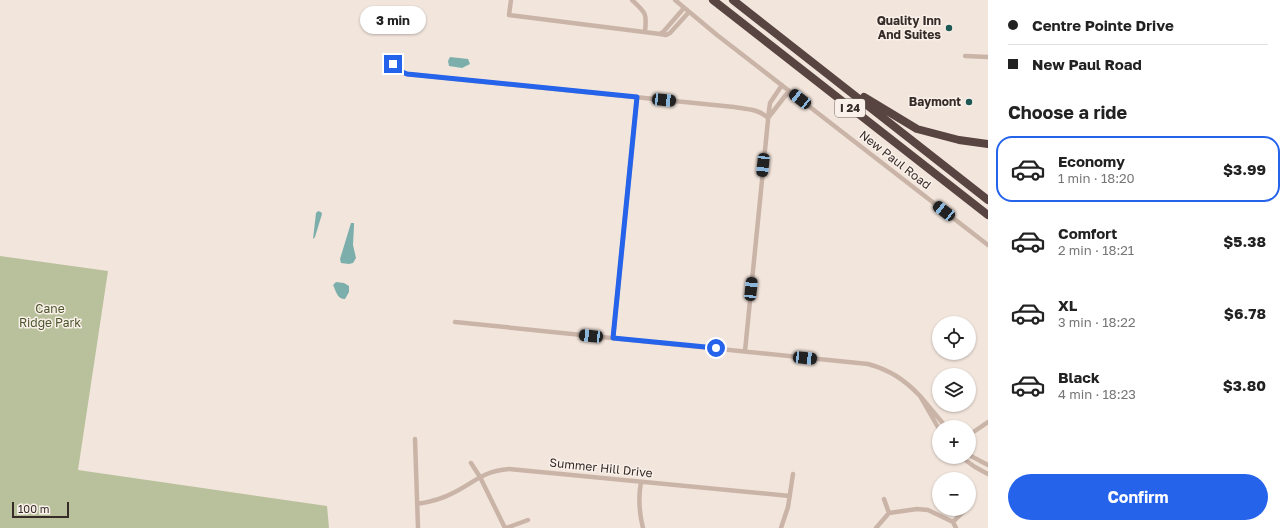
<!DOCTYPE html>
<meta charset="utf-8">
<style>
body{margin:0;font-family:"Golos Text",sans-serif;background:#f2f2f2;color:#222;height:100vh;display:flex;flex-direction:column;font-size:15px;white-space:nowrap}
*{box-sizing:border-box;margin:0}
p{font-size:13px;color:#767676}
.icon{flex:none;width:22px;height:22px;fill:none;stroke:currentColor;stroke-width:2;stroke-linecap:round;stroke-linejoin:round}
.map{position:relative;flex:1;overflow:hidden}
.drawer{display:flex;flex-direction:column;background:#fff;width:300px}
.drawer>*{flex:none}
.hud{display:grid;align-content:center;height:88px;padding:0 20px;background:#fff}
.fabs{position:absolute;left:932px;top:316px;display:grid;gap:8px}
.fabs a{display:grid;place-items:center;width:44px;height:44px;border-radius:50%;background:#fff;box-shadow:0 1px 3px #0004;font-size:20px}
.scale{position:absolute;left:12px;bottom:10px;width:57px;box-sizing:border-box;padding-left:4px;border:2px solid #372b28;border-top:0;font-size:11px;line-height:14px;white-space:nowrap;color:#372b28;-webkit-text-stroke:3px #f9f0e9;paint-order:stroke}
.end{position:absolute;width:18px;height:18px;margin:-9px;border:5px solid #2563eb;background:#fff;box-shadow:0 0 0 2px #fff}
.from{border-radius:50%}
.bubble{position:absolute;height:28px;border-radius:14px;background:#fff;box-shadow:0 1px 3px #0004;font-size:13px;font-weight:700;line-height:28px;text-align:center}
.car{position:absolute;width:12px;height:24px;margin:-12px -6px;border-radius:5px;box-shadow:0 0 3px 1px #0007;background:linear-gradient(#222 24%,#8ab4d8 0 40%,#222 0 76%,#8ab4d8 0 86%,#222 0)}
.hud b{display:flex;align-items:center;gap:14px;height:38px;font-size:15px}
.hud b+b{border-top:1px solid #e0e0e0}
.hud i{width:10px;height:10px;background:#222}
ul{padding:0;list-style:none}
li{display:flex;align-items:center;gap:12px;height:66px;margin:0 8px 6px;padding:0 12px;border:2px solid transparent;border-radius:16px}
li div{flex:1}
li b{display:block;font-size:15px}
li em{font-style:normal;font-weight:700}
li.current{border-color:#2563eb}
li>.icon{width:36px;height:36px;stroke-width:1.5}
h2{padding:0 20px;font-size:18px;line-height:48px}
.cta{display:flex;gap:8px;margin-top:auto;padding:8px 20px}
.cta a{flex:1;height:46px;border-radius:24px;background:#2563eb;color:#fff;font-size:16px;font-weight:700;line-height:46px;text-align:center}
main{display:flex;flex:1;min-height:0}
.map>svg:first-child{display:block}
</style>
<main>
<div class="map">
<svg width="988" height="528" viewBox="0 0 988 528">
<rect width="100%" height="100%" fill="#f2e5dc"/>
<path fill="#b9c19c" d="M0 256 108 271 78 470 327 506 329 528H0Z"/>
<path fill="#7cafab" d="M450 57 468 59 470 64 462 68 449 66 448 61Z
M318 211 321 212 322 214 315 237 313 239 316 213Z
M351 223H354V226L353 245 356 258 353 263 349 264 341 263 340 259Z
M336 282 344 283 349 286V292L345 299C337 299 336 291 333 285Z"/>
<g fill="none" stroke-linecap="round" stroke-linejoin="round">
<path stroke="#cab4a8" stroke-width="4.5" d="M511 0 509 15 660 34
M632 0C646 13 647 13 645 32
M675 0 717 35 988 245
M684 8 664 31 660 34 666 35 670 33 689 12
M965 56 988 57
M393 64 400 71 407 74 734 107C746 109 759 109 768 118V120L745 351
M782 85 770 103 768 118 789 91
M455 322 868 364C890 370 905 380 920 396
M613 338 637 97
M939 429 920 396 946 427
M969 435 988 422
M415 439 418 528
M969 455 988 465
M961 457 975 467 988 474
M471 463 480 477 505 528
M641 482C638 498 639 512 643 528
M884 499 889 513
M417 504C430 502 442 499 453 493 475 482 483 471 509 469L790 496
M953 522 966 509
M506 528 528 520
M781 528 788 507 793 474
M876 528 889 513 917 509 928 510 953 522 956 528"/>
<path stroke="#584440" stroke-width="8" d="M713 0 988 215
M733 0 988 200
M864 97 917 129 959 140 988 144"/>
</g>
<g fill="none" stroke-linecap="round" stroke-linejoin="round">
<path stroke="#2563eb" stroke-width="5" d="M393 64 400 71 407 74 637 97 613 338 716 348"/>
</g>
<g fill="#1e5855" stroke="#f9f0e9" stroke-width="1.5">
<circle cx="949" cy="28" r="4"/>
<circle cx="969" cy="102" r="4"/>
</g>
<g text-anchor="middle" stroke-width="3" stroke-linejoin="round" paint-order="stroke">
<rect fill="#f9f0e9" stroke="#716662" stroke-width="1" x="835" y="99" width="30" height="18" rx="3"/>
<g font-size="11" font-weight="bold" fill="#372b28">
<text x="850" y="112">I 24</text>
</g>
<g font-size="12" font-weight="bold" fill="#372b28" stroke="#f9f0e9" text-anchor="end">
<text x="941" y="25">Quality Inn<tspan x="941" dy="14">And Suites</tspan></text>
<text x="961" y="106">Baymont</text>
</g>
<g font-size="12" fill="#372b28" stroke="#f9f0e9">
<text transform="translate(895 160) rotate(38)" y="4">New Paul Road</text>
<text transform="translate(601 468) rotate(6)" y="4">Summer Hill Drive</text>
</g>
<g font-size="12" fill="#4b552c" stroke="#f9f0e9">
<text x="50" y="313">Cane<tspan x="50" dy="14">Ridge Park</tspan></text>
</g>
</g>
</svg>
<div class="fabs">
<a><svg class="icon" aria-label="locate" viewBox="0 0 24 24"><circle cx="12" cy="12" r="6"/><path d="M12 2v4M12 18v4M2 12h4M18 12h4"/></svg></a>
<a><svg class="icon" aria-label="layers" viewBox="0 0 24 24"><path d="M12 4l9 5-9 5-9-5zM3 14l9 5 9-5"/></svg></a>
<a>+</a>
<a>−</a>
</div>
<div class="scale">100 m</div>
<i class="end from" style="left:716px;top:348px"></i>
<i class="end" style="left:393px;top:64px"></i>
<div class="bubble" style="left:360px;top:6px;width:66px">3 min</div>
<i class="car" style="left:800px;top:99px;rotate:308deg"></i>
<i class="car" style="left:664px;top:100px;rotate:96deg"></i>
<i class="car" style="left:763px;top:165px;rotate:186deg"></i>
<i class="car" style="left:944px;top:211px;rotate:308deg"></i>
<i class="car" style="left:751px;top:289px;rotate:6deg"></i>
<i class="car" style="left:591px;top:336px;rotate:276deg"></i>
<i class="car" style="left:805px;top:358px;rotate:96deg"></i>
</div>
<section class="drawer">
<div class="hud">
<b><i class="from"></i>Centre Pointe Drive</b>
<b><i></i>New Paul Road</b>
</div>
<h2>Choose a ride</h2>
<ul>
<li class="current"><svg class="icon" aria-label="car" viewBox="0 0 24 24"><path d="M5 17H2v-5l4-1 3-4h7l3 4 3 1v5h-3M9 17h6M6 11h13"/><circle cx="7" cy="17" r="2"/><circle cx="17" cy="17" r="2"/></svg><div><b>Economy</b><p>1 min · 18:20</p></div><em>$3.99</em></li>
<li><svg class="icon" aria-label="car" viewBox="0 0 24 24"><path d="M5 17H2v-5l4-1 3-4h7l3 4 3 1v5h-3M9 17h6M6 11h13"/><circle cx="7" cy="17" r="2"/><circle cx="17" cy="17" r="2"/></svg><div><b>Comfort</b><p>2 min · 18:21</p></div><em>$5.38</em></li>
<li><svg class="icon" aria-label="car" viewBox="0 0 24 24"><path d="M5 17H2v-5l4-1 3-4h7l3 4 3 1v5h-3M9 17h6M6 11h13"/><circle cx="7" cy="17" r="2"/><circle cx="17" cy="17" r="2"/></svg><div><b>XL</b><p>3 min · 18:22</p></div><em>$6.78</em></li>
<li><svg class="icon" aria-label="car" viewBox="0 0 24 24"><path d="M5 17H2v-5l4-1 3-4h7l3 4 3 1v5h-3M9 17h6M6 11h13"/><circle cx="7" cy="17" r="2"/><circle cx="17" cy="17" r="2"/></svg><div><b>Black</b><p>4 min · 18:23</p></div><em>$3.80</em></li>
</ul>
<div class="cta"><a>Confirm</a></div>
</section>
</main>
